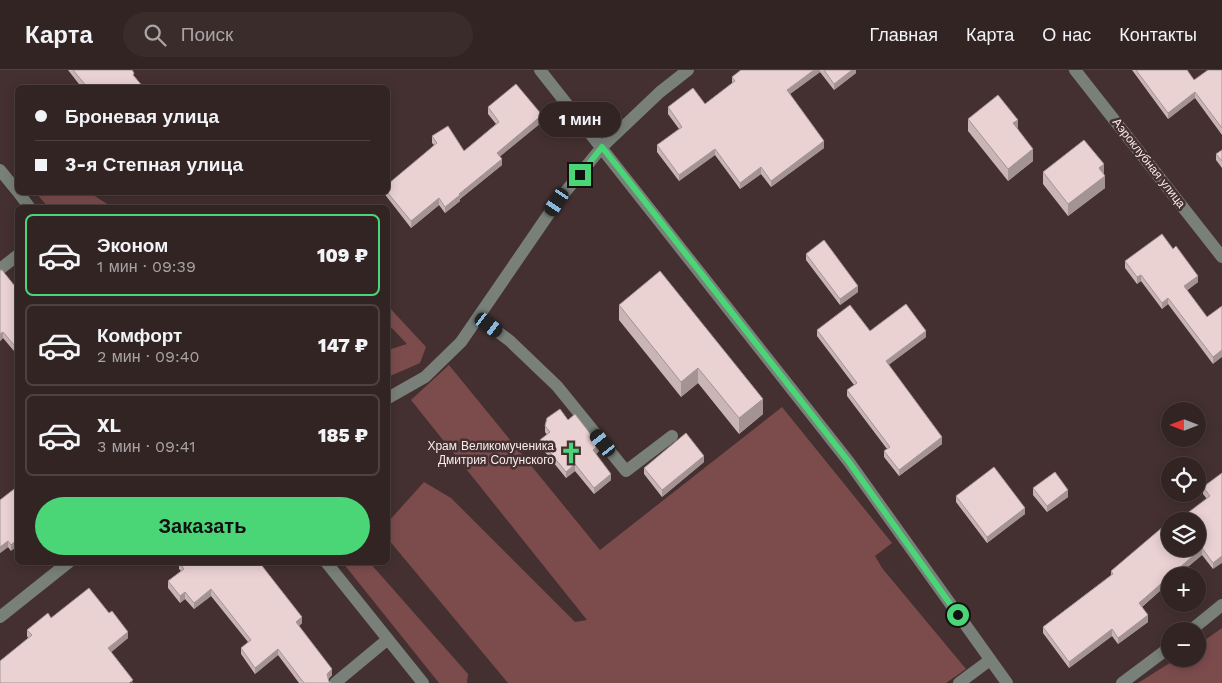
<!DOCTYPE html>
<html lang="ru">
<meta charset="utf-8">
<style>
body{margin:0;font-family:"Work Sans",sans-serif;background:#3b2c2c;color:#f1f3f6;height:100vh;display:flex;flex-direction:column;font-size:19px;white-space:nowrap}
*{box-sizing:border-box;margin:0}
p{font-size:16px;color:#a9a4a6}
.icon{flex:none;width:28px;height:28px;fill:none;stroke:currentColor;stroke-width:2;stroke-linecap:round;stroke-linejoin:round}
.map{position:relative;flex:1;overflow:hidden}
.drawer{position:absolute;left:15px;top:135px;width:375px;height:360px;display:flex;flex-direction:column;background:#332424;border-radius:8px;box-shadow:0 2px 12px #0003,0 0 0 1px #4e4141}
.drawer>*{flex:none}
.banner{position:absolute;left:15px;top:15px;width:375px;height:110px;border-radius:8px;box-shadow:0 2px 12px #0003,0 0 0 1px #4e4141;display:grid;align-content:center;height:110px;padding:0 20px;background:#332424}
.needle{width:32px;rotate:270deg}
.fabs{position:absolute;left:1161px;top:332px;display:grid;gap:10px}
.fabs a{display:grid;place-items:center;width:45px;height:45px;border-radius:50%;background:#332424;box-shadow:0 2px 12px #0003,0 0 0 1px #4e4141;font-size:25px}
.end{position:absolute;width:22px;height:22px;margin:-11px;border:6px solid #4ad677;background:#111;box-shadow:0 0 0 2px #111}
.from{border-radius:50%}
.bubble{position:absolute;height:35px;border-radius:18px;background:#332424;box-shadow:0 2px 12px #0003,0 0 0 1px #4e4141;font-size:16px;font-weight:800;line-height:35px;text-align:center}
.car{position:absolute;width:15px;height:30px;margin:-15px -8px;border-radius:6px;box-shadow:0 0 4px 1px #0007;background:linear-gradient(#222 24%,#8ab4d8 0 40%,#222 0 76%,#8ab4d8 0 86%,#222 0)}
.banner b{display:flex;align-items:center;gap:18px;height:48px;font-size:19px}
.banner b+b{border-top:1px solid #4e4141}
.banner i{width:12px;height:12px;background:#f1f3f6}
ul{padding:9px 0 0;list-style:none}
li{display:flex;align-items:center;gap:15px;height:82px;margin:0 10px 8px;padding:0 10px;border:2px solid #4e4141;border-radius:8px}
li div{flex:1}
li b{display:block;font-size:19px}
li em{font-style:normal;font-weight:800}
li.selected{border-color:#4ad677}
li>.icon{width:45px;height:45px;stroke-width:1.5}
.cta{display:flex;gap:10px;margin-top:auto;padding:10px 20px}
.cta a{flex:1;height:58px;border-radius:30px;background:#4ad677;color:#111;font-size:20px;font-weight:800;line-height:58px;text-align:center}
header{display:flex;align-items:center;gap:30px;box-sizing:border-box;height:70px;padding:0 25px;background:#332424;border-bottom:1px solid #4e4141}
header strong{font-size:24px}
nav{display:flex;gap:28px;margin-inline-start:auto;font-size:18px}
.search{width:350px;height:45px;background:#3b2c2c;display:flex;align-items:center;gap:12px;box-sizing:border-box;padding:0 18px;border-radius:28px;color:#a9a4a6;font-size:19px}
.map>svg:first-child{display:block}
</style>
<header>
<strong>Карта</strong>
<div class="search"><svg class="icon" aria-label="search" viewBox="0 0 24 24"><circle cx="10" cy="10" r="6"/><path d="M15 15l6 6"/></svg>Поиск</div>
<nav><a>Главная</a><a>Карта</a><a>О нас</a><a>Контакты</a></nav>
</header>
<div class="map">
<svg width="1222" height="613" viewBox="0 0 1222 613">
<rect width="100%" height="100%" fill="#443030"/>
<path fill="#7c4c4d" d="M36 123H90L112 137H48Z
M388 236 426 277 420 293 388 307V280L407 274 388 254Z
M449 295 600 480 782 337 892 473 875 486 882 498 966 599 946 613H508L388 469V452L424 412 451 428 575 552 587 550 411 330Z
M343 493H370L468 604 467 613H439Z
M1222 558V613H1138L1176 589H1198V575Z"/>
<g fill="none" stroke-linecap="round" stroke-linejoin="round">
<path stroke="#79807a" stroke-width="12" d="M540 0 849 392 1007 613
M1075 0 1222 187
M0 100 18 122
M18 122 30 138
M0 199 18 185
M478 247 510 271 557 316 626 401 672 366
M388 328 425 307 461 272 557 132 602 77 660 22 688 0
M326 492 423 613
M0 547 69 492
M1190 561 1222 535
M335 613 388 569
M959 613 990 590
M1122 613 1170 577"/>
</g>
<path fill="#cab5b5" d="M68 0H132L134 6 144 18H82Z
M741 0H856V3L834 20 820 2 790 24 824 78 771 117 761 104 740 119 715 85 679 111 657 82V75L679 59 668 44V37L705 34 732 13V7Z
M1132 0H1187L1194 10 1222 0V65L1195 28 1168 49Z
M488 37 542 52 500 86 502 95 460 129V131L445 143 439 135 411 158 383 122H388L434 75 432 73V66L464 81 496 54 488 44Z
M968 49 1018 59 1033 91 1008 111 968 61Z
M1222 80V98L1216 90V84Z
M1043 102 1104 105 1105 118 1068 146 1043 114Z
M1173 179 1198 212 1187 220 1207 247 1222 236 1213 294 1168 234 1162 239 1141 211 1137 214 1125 198V191Z
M806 184 858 222 840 235 806 190Z
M0 200 18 220V281L16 280 14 281 3 268 0 271Z
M619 235 763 344 739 364 698 313 681 327 619 250Z
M817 260 870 261 926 267 888 295 942 374 899 406 884 387V381L887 379 847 326V320L854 315 817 266Z
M568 350 599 381 596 384 611 410 594 424 575 401 566 408 540 376V370L547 365 545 362V356Z
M704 392 662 427 644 404V398Z
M1222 403 1213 499 1202 485 1177 506H1170V512L1142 537 1148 552 1118 574 1112 566 1069 598 1043 563V557L1111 505V501L1170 479 1207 429 1203 424V417Z
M18 416 11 481 8 477 0 483Z
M1033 418 1068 427 1047 442 1033 425Z
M956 426 1025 444 987 473 956 432Z
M179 492 302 553 299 556 332 605 328 609 329 612 331 613H299L278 585 255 604 241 584V578L248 572 211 526 194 539 185 529 180 533 168 518V511L181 501 179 499Z
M51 548 128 568 111 582 133 613 28 568 27 566V560Z"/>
<path fill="#a49393" d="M814 0H820V2L787 26V20Z
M852 0H856V3L834 20V14Z
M1195 22V28L1168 49V43Z
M542 45V52L497 89V83Z
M1018 50V62L1013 53Z
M824 71V78L771 117V111Z
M715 79V85L679 111V105Z
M1033 79V91L1008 111V99Z
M502 89V95L460 129V131L445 143V137L459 124Z
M1104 94V106L1099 98Z
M761 97V104L740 119V113Z
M1105 106V118L1068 146V134Z
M439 128V135L411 158V151Z
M1141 205V211L1137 214V207Z
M1198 206V212L1184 223V216Z
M858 216V222L840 235V229Z
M1168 228V234L1162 239V233Z
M926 261V267L886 297V291Z
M3 262V268L0 271V264Z
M16 274V280L14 281V275Z
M1222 280V287L1213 294V287Z
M698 298V313L681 327V312Z
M763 329V344L739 364V348Z
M942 367V374L899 406V400Z
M599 375V381L593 387V380Z
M704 386V392L662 427V420Z
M575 394V401L566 408V402Z
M611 404V410L594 424V418Z
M1068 420V427L1047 442V436Z
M1025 438V444L987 473V467Z
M18 469V476L11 481V475Z
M8 471V477L0 483V477Z
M1202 478V485L1177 506H1170V512L1139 539V533Z
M1222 486V493L1213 499V493Z
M211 519V526L194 539V533Z
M185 522V529L180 533V526Z
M1148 545V552L1118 574V568Z
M302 547V553L296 558V552Z
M1112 559V566L1069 598V592Z
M128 562V568L108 585V578Z
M278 579V585L255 604V598Z
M332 599V605L327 611V604Z"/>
<path fill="#ebd2d2" stroke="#a49393" d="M73 0H132L134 3 133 5 144 18H85L87 17Z
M741 0H814L787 20 824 71 771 111 761 97 740 113 715 79 679 105 657 75 682 57 668 37 693 18 705 34 735 11 732 7Z
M824 0H852L834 14Z
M1136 0H1187L1194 10 1208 0H1222V58L1195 22 1168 43Z
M516 14 542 45 497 83 502 89 459 124 460 125 445 137 439 128 411 151 387 122 388 114 437 73 432 66 448 56 464 81 499 52 488 37Z
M998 25 1018 50 1013 53 1033 79 1008 99 968 49Z
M1084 70 1104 94 1099 98 1105 106 1068 134 1043 102Z
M1222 80V91L1216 84Z
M1162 164 1173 179 1176 176 1198 206 1184 216 1207 247 1222 236V280L1213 287 1168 228 1162 233 1141 205 1137 207 1125 191Z
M824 170 858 216 840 229 806 184Z
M0 200H2L18 220V275L16 274 14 275 3 262 0 264Z
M660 201 763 329 739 348 698 298 681 312 619 235Z
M906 234 926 261 886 291 942 367 899 400 884 381 890 377 847 320 857 313 817 260 850 235 870 261Z
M560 339 568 350 575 344 599 375 593 380 611 404 594 418 575 394 566 402 540 370 550 362 545 356 547 348Z
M686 363 704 386 662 420 644 398Z
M994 397 1025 438 987 467 956 426Z
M1055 402 1068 420 1047 436 1033 418Z
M1222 403V486L1213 493 1202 478 1139 533 1148 545 1118 568 1112 559 1069 592 1043 557 1113 504 1111 501 1171 450V451H1170V479H1198V451H1177L1210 426 1203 417Z
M18 416V469L11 475 8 471 0 477V430Z
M179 492H259L302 547 296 552 332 599 327 604 329 612 331 613H304L278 579 255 598 241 578 251 570 211 519 194 533 185 522 180 526 168 511 184 499Z
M89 518 109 543 112 541 128 562 108 578 133 610 129 613H0V591L32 565 27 560 48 543 51 548Z"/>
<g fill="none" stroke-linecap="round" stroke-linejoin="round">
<path stroke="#4ad677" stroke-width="6" d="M580 105 602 77 849 392 958 545"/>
</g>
<defs>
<g id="church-bare" transform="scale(1.725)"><path d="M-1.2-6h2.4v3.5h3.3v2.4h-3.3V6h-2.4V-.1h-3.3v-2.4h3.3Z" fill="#4ad677" stroke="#443030" stroke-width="2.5" paint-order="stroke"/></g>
</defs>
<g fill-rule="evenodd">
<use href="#church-bare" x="571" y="383"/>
</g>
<g text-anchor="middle" stroke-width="5" stroke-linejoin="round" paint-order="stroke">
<g font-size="12" fill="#f9ecec" stroke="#443030">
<text transform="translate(1149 93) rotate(52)" y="4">Аэроклубная улица</text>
</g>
<g font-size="12" fill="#f9ecec" stroke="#443030" text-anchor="end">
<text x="554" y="380">Храм Великомученика<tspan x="554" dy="14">Дмитрия Солунского</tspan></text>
</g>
</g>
</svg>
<div class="fabs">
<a><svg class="needle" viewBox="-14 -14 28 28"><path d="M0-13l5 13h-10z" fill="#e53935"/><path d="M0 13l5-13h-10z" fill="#a9a4a6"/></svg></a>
<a><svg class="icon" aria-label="locate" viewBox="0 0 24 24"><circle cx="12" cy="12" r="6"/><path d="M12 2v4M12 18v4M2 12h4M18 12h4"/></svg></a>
<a><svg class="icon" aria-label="layers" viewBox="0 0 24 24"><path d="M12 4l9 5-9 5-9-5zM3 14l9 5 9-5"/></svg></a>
<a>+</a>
<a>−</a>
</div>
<i class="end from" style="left:958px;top:545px"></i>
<i class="end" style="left:580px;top:105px"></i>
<div class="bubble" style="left:539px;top:32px;width:82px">1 мин</div>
<i class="car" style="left:557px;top:132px;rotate:214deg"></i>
<i class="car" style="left:489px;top:255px;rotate:127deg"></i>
<i class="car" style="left:603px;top:373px;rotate:321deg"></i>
<div class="banner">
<b><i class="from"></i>Броневая улица</b>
<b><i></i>3-я Степная улица</b>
</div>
<section class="drawer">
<ul>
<li class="selected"><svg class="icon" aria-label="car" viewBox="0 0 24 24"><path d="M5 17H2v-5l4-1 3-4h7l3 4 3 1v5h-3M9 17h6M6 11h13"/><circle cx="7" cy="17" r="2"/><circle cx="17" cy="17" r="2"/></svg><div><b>Эконом</b><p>1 мин · 09:39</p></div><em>109 ₽</em></li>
<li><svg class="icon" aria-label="car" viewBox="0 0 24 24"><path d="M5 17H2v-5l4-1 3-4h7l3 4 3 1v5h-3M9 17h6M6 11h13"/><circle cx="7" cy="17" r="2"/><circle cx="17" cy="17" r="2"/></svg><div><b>Комфорт</b><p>2 мин · 09:40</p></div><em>147 ₽</em></li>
<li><svg class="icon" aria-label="car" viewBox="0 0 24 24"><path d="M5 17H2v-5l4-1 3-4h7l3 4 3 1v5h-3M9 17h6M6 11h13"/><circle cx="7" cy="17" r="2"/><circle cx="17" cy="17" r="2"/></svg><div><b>XL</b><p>3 мин · 09:41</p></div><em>185 ₽</em></li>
</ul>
<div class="cta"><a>Заказать</a></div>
</section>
</div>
